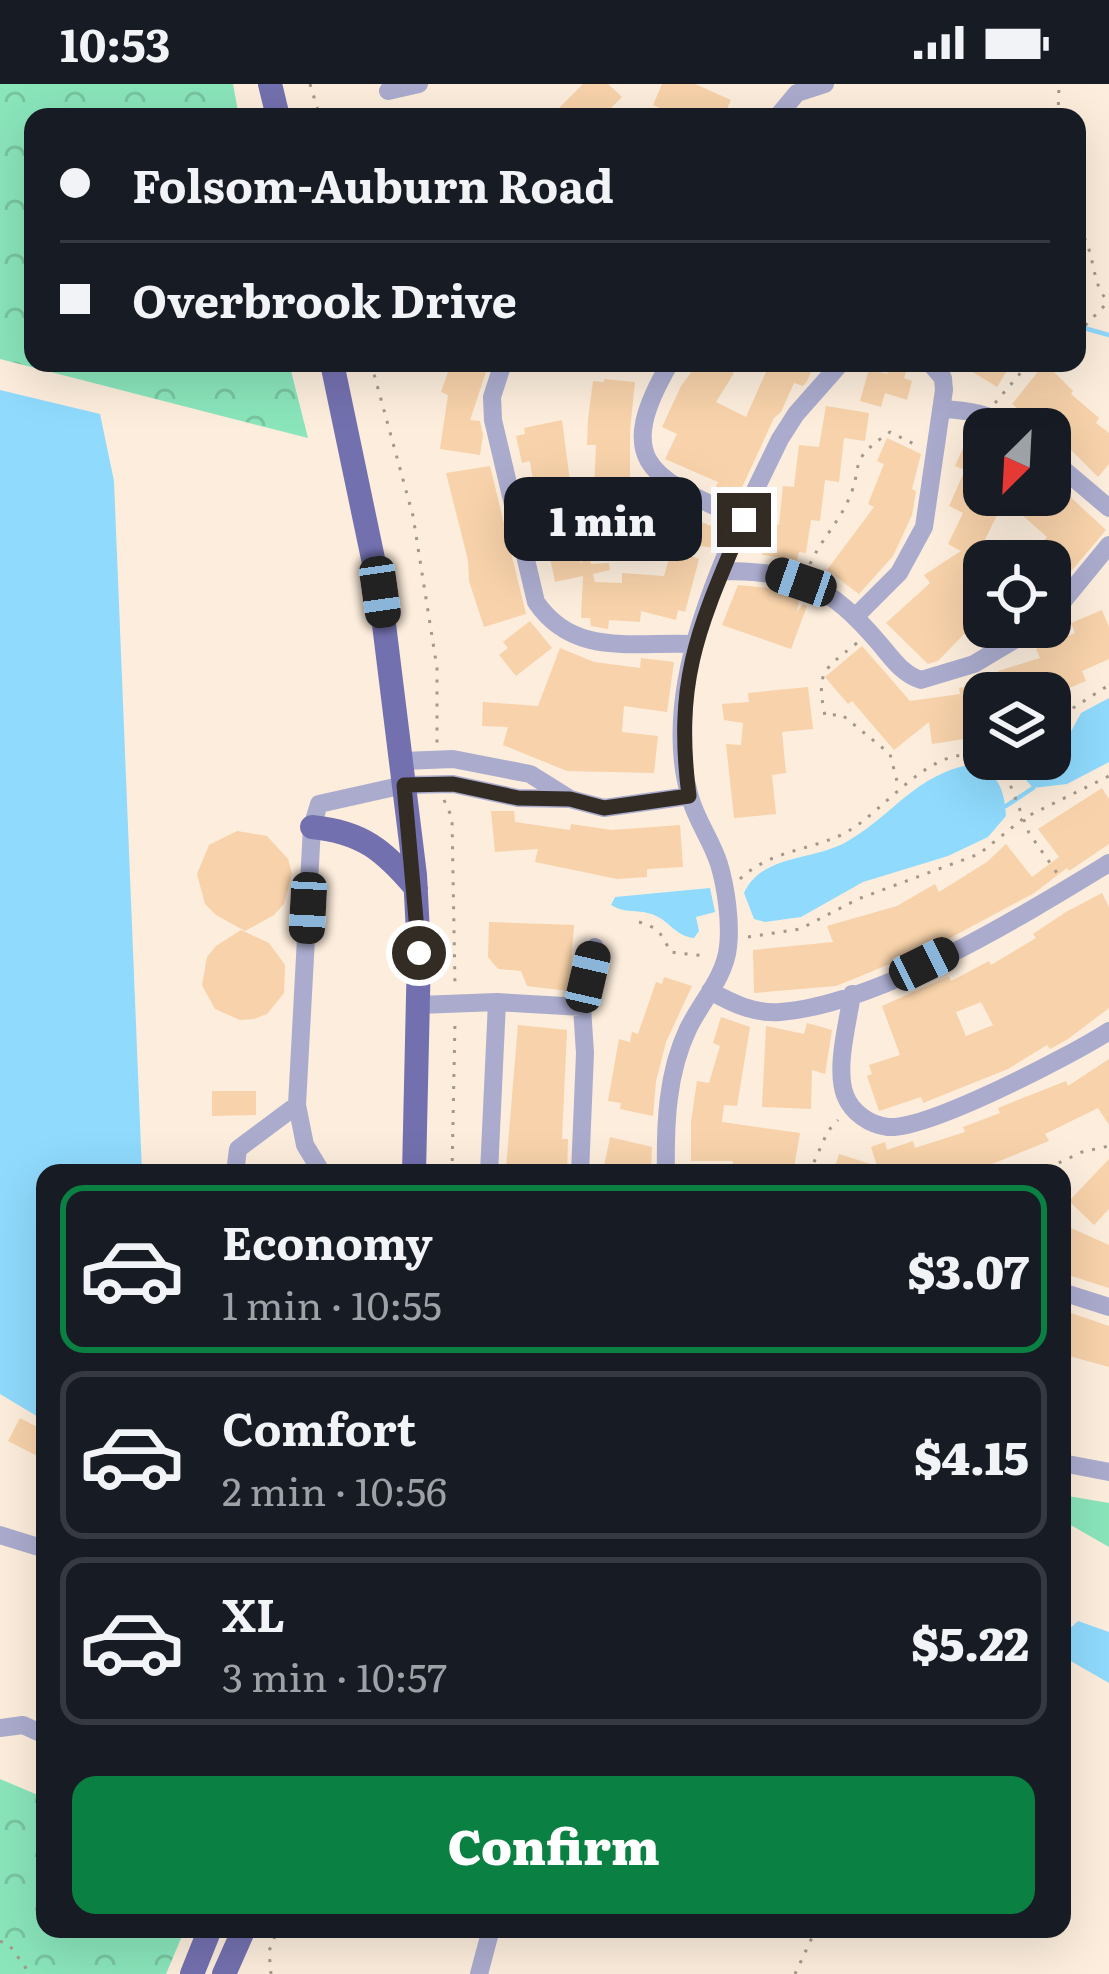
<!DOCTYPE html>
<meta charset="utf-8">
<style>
body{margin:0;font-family:Literata,serif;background:#20242c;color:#f1f3f6;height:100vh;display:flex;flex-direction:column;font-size:45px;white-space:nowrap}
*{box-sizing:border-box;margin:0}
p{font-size:39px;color:#9ea1a6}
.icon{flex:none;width:66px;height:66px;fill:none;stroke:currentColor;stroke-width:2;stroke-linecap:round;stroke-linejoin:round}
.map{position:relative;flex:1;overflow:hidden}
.panel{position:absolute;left:36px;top:1080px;width:1035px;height:774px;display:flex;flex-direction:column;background:#171b24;border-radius:24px;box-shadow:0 12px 48px #0002}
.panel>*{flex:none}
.banner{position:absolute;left:24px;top:24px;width:1062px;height:264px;border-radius:24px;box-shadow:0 12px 48px #0002;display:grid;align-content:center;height:264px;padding:0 36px;background:#171b24}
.needle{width:78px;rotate:204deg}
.tools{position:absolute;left:963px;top:324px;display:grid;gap:24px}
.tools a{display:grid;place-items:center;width:108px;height:108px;border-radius:24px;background:#171b24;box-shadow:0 12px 48px #0002;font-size:60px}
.end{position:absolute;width:54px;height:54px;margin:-27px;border:15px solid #332c24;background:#fff;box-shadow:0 0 0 6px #fff}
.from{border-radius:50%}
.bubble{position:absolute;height:84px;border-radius:24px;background:#171b24;box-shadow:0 12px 48px #0002;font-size:39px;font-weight:800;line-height:84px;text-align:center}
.car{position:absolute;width:36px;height:72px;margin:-36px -18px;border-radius:15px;box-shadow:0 0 9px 3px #0007;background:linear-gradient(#222 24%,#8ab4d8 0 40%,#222 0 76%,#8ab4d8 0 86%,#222 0)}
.banner b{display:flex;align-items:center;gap:42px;height:114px;font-size:45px}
.banner b+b{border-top:3px solid #363941}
.banner i{width:30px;height:30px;background:#f1f3f6}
ul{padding:21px 0 0;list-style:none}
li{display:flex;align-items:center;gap:36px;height:168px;margin:0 24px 18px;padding:0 12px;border:6px solid #363941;border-radius:24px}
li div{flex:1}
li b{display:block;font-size:45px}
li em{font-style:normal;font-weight:800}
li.current{border-color:#0b8043}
li>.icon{width:108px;height:108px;stroke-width:1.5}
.action{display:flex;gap:24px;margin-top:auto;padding:24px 36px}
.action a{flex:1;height:138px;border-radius:24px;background:#0b8043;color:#fff;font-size:48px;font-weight:800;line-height:138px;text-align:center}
.status{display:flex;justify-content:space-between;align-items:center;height:84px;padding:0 60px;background:#171b24;direction:ltr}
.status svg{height:33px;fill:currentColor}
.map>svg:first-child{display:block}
</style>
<div class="status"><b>10:53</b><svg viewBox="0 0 49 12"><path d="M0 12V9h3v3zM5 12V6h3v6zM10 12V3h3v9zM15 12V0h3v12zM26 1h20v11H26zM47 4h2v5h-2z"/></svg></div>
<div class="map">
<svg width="1109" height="1890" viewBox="0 0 1109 1890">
<defs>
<pattern id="park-crowns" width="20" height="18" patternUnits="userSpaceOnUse" patternTransform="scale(3)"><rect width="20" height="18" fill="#8ae5bb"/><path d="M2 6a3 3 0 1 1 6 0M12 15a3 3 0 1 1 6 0" fill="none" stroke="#78c5a1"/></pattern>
</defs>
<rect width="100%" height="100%" fill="#fceddc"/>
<path fill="#8ae5bb" d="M1062 1411 1109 1419V1463L1062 1436Z"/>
<path fill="url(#park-crowns)" d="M0 0H233L239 33H33V279H289L308 354 0 275Z
M0 1695 45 1714V1845H185L166 1890H0Z"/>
<path fill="#8fdafd" d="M0 306 100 330 114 397 142 1089H45V1337L0 1310Z
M1109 614V678L1067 700 1033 704 1026 696 1054 679 1081 629Z
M972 680C998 686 1005 708 1006 732L988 753 948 772 863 798 801 833 765 838 754 835 744 809C761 770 815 777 848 757 894 730 915 691 972 680Z
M710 804 715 828 696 833 699 847 694 854C674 852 669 835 651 830 636 825 626 830 611 821L615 813Z
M1078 1537 1109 1548V1599L1062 1572V1552Z"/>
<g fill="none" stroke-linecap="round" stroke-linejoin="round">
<path stroke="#8fdafd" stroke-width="4.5" d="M1077 242 1109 251
M1006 722 1033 704"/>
</g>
<path fill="#f7d2aa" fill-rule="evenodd" d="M583 0H608L622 13 602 33H550Z
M662 0H695L731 16 723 33H681L653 21Z
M451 279H489L470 336 480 337 483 351 480 371 440 365 448 311 441 308Z
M698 279H718L734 289 716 318 746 333 770 279H815L807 297 803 302 794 299 781 328 774 334 738 412 716 403 718 398 665 375 677 350 662 343 681 302Z
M958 279H1012L997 303Z
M1045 279 1073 307 1071 310 1099 334 1096 339 1109 349V380L1098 393 1050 345 1039 342 1012 320Z
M889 283 906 288 904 294 912 297 907 316 885 309 881 323 860 317 869 285 887 290Z
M604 295 635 298 630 346V408L594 405 596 361H587L588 335 593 297 604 298Z
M826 322 869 329 865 357 844 354 839 398 825 396 820 437 811 436 806 469 799 468 797 476 762 471 767 439 779 441 783 402 794 403 799 361 819 363Z
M562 336 576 443 571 444 581 480 584 468H589L591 480 609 479 610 486 593 490 595 498 622 499V489L664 492 672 464 699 475 685 528 678 526 676 536 641 527 640 538 609 536 608 545 591 542 590 534H581L583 492 555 498 547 459H542L530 377 522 379 516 352 525 350 524 344Z
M887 354 921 370 912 405 916 407 912 431 893 472 859 510 827 486 874 423 868 420 884 380 877 377Z
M984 355V411L1005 415 969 488 972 491 966 496 984 513V543H1005L987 556 972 542 938 577 928 580 886 539 930 499 924 491 961 467 948 460 963 429 949 422 965 386 955 382 966 357 976 365Z
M490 382 526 530 484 543 469 497 468 476 446 389Z
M1050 394 1106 446 1050 512V477H1026L1047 453 1021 430 1038 411H1050Z
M651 415 722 447 714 464 666 457 664 463 640 451 650 432 644 429Z
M738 501 770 504 799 516 797 528 803 520 807 522 791 565 722 541Z
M1102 526 1109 543V575L1082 587 1086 597 1057 609H984V652L932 660 929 638 894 666 852 617 848 620 825 593 862 562 910 617 960 610 959 604 1000 596 998 587 1040 574 1036 565 1075 549 1071 539Z
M530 537 552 564 516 592 499 571 508 564 503 558Z
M560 564 594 578 640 584 641 574 674 578 667 628 624 622 622 648 658 652 654 689 567 687 503 661 508 643 482 642 483 618 538 622Z
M808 603 813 645 782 648 786 689 772 691 776 730 734 734 726 660 741 661 743 639 724 636 722 620 749 618 748 609Z
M1102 704 1109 715V760L1069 787 1067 784 1034 809 937 861 836 902 754 909 753 866 833 858 827 842 897 822 935 800 939 808 987 778 1006 760 1032 793 1059 773 1038 745Z
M491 727H514L515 738 570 746 571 740 612 746 680 741 683 783 647 785V793L617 795 535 778 538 765 495 768Z
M237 747 267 752 288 775 292 790 284 820 274 831 245 847 216 831 205 820 197 790 209 761Z
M1102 809 1109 823V924L1068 955 1050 965 1047 961 1008 985 923 1019 921 1013 879 1027 867 992 872 990 869 981 900 971 882 922 949 892 951 897 989 877 991 881 1036 854 1033 850 1066 828ZM981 918 993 941 966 952 956 928Z
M489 838 574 841 569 907 527 902 521 887 498 885 488 873Z
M241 846 269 859 285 881 284 909 267 930 254 935 240 936 215 925 202 901 207 873 216 862Z
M664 893 692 902 666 958 656 997 653 1032 620 1025 621 1019 608 1017 619 955 630 958 632 948 638 950 656 898 662 900Z
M721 933 750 943 737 1022 724 1021 722 1038 800 1049 793 1089 732 1086 733 1077H691V1038L697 997 709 999 720 962 713 959Z
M807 939 832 946 825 990 812 986 811 1025 762 1023 766 942 804 950Z
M518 941 567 946 562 1055H568L567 1089 506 1084Z
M1109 975V1041L1098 1024 1045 1050 1049 1057 970 1089H833L839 1070 877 1082 871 1063 885 1058 887 1066 913 1057 915 1064 965 1048 963 1043 1000 1029 998 1024 1066 997 1068 1002Z
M212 1007H256V1031L212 1032Z
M610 1053 652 1063 651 1089H624L604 1082Z
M1109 1075V1125L1094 1141 1069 1117Z
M1062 1140 1109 1161V1204L1062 1189Z
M1068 1228 1109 1242V1283L1062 1270V1248Z
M20 1334 45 1347V1376L8 1357Z"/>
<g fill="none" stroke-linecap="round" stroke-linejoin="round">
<path stroke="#a4988b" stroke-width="3" stroke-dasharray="3 9" stroke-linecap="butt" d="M310 0 320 33
M1058 33 1059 0
M1077 144C1097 164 1089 200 1109 218
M1077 250 1109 217
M371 279 413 432 437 584V659
M995 319 1029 279
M810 480C820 458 836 441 846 421 867 379 843 380 890 348L916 361
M857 559C823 586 816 587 825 632L841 630 890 670 899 705
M1050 652 1073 624 1109 601
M988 675 1006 690 1029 749 1057 789
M1001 682 1021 675
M444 716 452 734 455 902
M740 795C770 767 806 767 841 751 885 730 929 657 984 673
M639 838C658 843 663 851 670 868L705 872
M748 853 800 845 858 815 979 770 1024 734 1109 692
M452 1089 455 936
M809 1089 828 1047 838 1036
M1037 1089 1082 1068 1109 1062
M0 1857 10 1862 30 1890
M271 1890 269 1867 278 1845
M795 1890 816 1845"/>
<path stroke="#ababce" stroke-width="18" d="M388 7 419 0
M626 33H645
M777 33 797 9 825 0
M503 279 492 313 493 336 536 518C574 574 634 557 694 560
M670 279C609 383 657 395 744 436
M941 325C969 326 990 330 1014 345
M1050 374 1109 424
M722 487C797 487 830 501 879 559 892 574 902 590 921 596L974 580 1036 543
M856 532 899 489 924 443 944 306 943 294 930 279
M1050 533 1109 461
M403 677 453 675 530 690 570 715 604 724 689 712
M710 907C732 919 754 930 780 928 880 920 1024 831 1109 779
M852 910C848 939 835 983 845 1011 852 1029 870 1041 888 1043 928 1046 1072 971 1109 947
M497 918 582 923 595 863
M419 921 497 918 489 1089
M235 1089 238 1065 297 1021
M322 1089 305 1061 297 1021 312 743 319 720 404 701 453 700 518 714 570 715
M580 1089 585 969 582 923
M666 1089C665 1040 667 989 688 945 701 918 725 893 728 863 731 839 726 803 719 780 712 757 696 736 690 713 656 599 731 456 780 355L796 330 841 279
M1062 1208 1109 1223
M1062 1379 1109 1388
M0 1451 45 1465
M0 1644 23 1641 45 1651
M479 1890 491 1845"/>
<path stroke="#7370af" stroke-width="24" d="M270 0 278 33
M332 279 380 508 415 791 419 869 414 1089
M312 743C362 748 384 766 416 804
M192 1890 210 1845
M224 1890 244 1845"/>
</g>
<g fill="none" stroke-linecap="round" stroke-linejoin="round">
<path stroke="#332c24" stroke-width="15" d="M419 869 404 701 453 700 518 714 570 715 604 724 689 712C674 593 699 543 744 436"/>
</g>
</svg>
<div class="tools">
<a><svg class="needle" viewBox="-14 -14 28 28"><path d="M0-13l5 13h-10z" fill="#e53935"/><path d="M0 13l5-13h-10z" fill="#9ea1a6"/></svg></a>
<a><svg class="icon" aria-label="locate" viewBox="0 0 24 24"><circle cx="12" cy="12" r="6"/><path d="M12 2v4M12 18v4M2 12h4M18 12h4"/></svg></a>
<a><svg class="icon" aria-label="layers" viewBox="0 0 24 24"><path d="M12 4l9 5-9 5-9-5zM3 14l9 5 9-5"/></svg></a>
</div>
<i class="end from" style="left:419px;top:869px"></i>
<i class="end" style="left:744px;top:436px"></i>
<div class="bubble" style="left:504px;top:393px;width:198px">1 min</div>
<i class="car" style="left:801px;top:498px;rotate:289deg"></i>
<i class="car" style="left:380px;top:508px;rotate:172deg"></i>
<i class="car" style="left:308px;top:824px;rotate:183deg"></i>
<i class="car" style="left:924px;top:880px;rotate:64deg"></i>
<i class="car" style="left:588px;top:893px;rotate:13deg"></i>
<div class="banner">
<b><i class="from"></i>Folsom-Auburn Road</b>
<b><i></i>Overbrook Drive</b>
</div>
<section class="panel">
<ul>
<li class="current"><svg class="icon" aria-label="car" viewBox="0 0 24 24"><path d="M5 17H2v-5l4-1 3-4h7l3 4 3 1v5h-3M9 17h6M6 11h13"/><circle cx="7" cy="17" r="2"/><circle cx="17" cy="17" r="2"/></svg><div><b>Economy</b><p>1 min · 10:55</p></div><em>$3.07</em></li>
<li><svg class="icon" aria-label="car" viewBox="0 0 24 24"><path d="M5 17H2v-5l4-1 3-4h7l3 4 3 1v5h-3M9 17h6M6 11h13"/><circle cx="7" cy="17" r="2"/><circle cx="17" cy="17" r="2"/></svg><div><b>Comfort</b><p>2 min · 10:56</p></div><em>$4.15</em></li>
<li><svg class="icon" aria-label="car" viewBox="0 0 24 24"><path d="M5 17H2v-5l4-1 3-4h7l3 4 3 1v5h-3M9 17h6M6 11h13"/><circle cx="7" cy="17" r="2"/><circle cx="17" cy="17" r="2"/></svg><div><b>XL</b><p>3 min · 10:57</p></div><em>$5.22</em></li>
</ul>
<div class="action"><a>Confirm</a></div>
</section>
</div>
